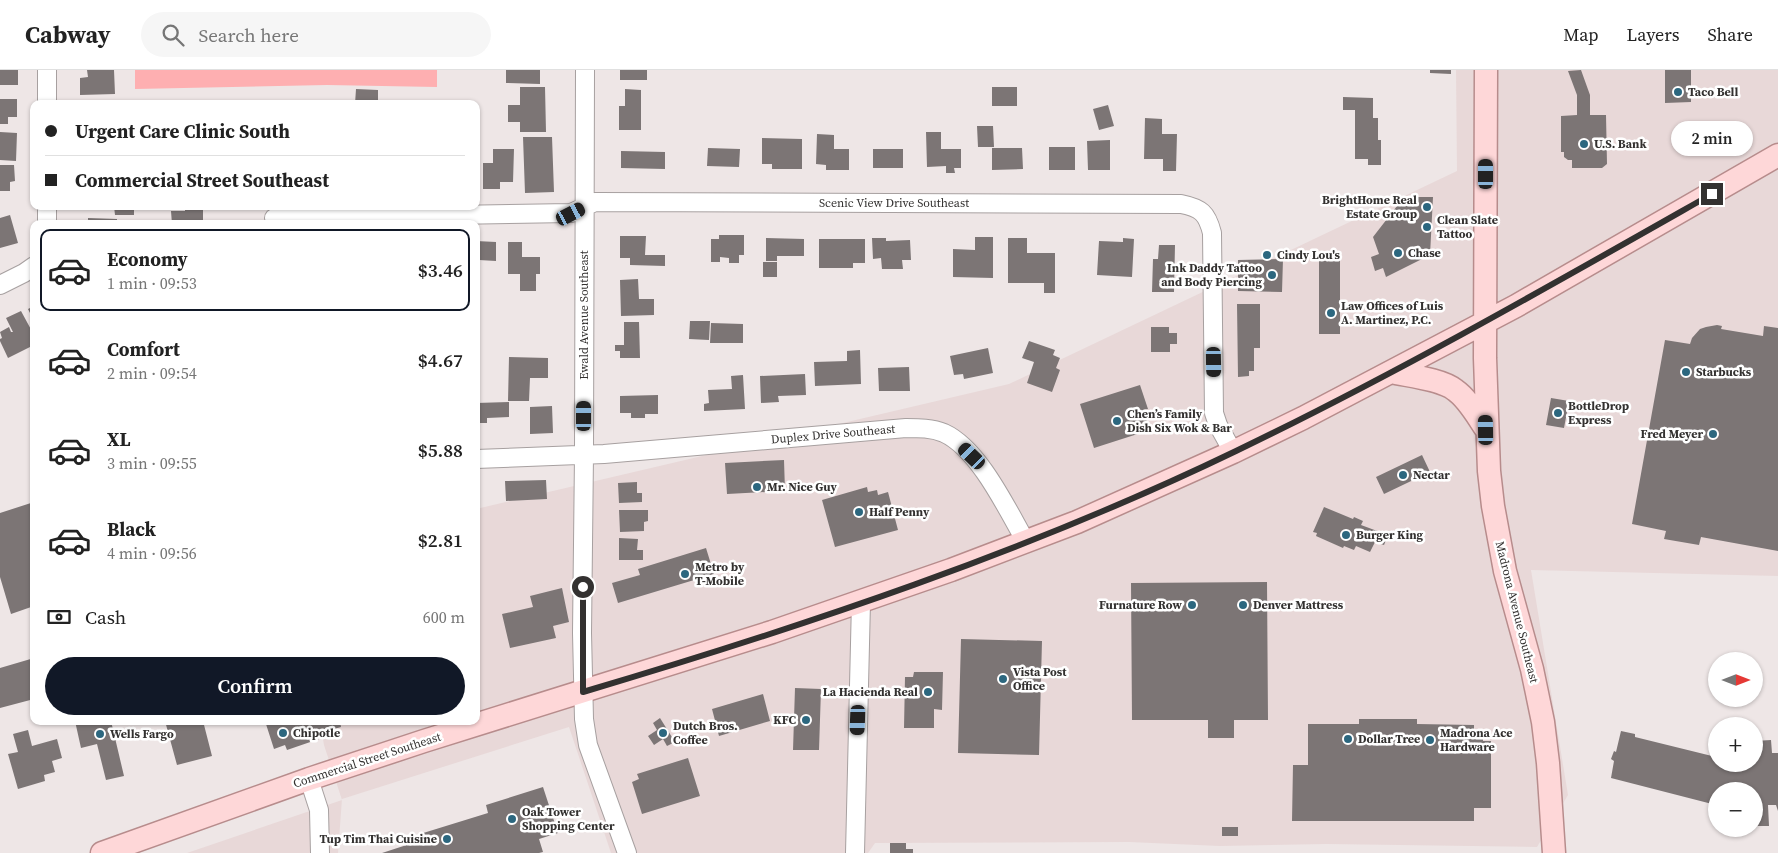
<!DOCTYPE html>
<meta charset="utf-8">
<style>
body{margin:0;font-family:"Source Serif 4",serif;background:#f6f6f6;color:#222;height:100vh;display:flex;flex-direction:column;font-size:19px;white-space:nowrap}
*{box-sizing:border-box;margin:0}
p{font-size:16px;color:#767676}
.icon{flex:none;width:28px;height:28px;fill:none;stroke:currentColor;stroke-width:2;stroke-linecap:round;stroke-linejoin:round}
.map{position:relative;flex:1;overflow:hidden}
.sheet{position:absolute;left:30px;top:150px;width:450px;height:505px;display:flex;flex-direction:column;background:#fff;border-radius:10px;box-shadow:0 1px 4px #0004}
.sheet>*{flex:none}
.guide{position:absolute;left:30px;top:30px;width:450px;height:110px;border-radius:10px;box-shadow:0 1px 4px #0004;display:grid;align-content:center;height:110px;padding:0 15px;background:#fff}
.needle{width:32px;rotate:90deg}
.controls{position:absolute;left:1708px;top:582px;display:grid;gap:10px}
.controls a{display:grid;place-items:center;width:55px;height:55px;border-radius:50%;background:#fff;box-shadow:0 1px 4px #0004;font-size:25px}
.end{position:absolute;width:22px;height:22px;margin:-11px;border:6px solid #333130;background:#fff;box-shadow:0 0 0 2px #fff}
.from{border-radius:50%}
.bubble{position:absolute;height:35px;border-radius:18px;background:#fff;box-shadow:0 1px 4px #0004;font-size:16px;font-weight:600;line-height:35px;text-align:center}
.car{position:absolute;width:15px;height:30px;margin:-15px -8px;border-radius:6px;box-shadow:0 0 4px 1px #0007;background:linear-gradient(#222 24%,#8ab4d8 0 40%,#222 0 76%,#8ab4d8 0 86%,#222 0)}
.guide b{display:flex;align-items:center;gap:18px;height:48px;font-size:19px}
.guide b+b{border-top:1px solid #e0e0e0}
.guide i{width:12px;height:12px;background:#222}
ul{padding:9px 0 0;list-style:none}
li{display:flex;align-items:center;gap:15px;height:82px;margin:0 10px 8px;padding:0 5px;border:2px solid transparent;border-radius:10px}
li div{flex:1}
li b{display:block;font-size:19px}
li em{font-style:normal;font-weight:600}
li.active{border-color:#111827}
li>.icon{width:45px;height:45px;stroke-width:1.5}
.pay{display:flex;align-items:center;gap:12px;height:55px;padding:0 15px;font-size:19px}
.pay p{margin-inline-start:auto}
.cta{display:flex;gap:10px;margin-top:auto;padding:10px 15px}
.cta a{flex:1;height:58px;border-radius:30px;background:#111827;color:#fff;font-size:20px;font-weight:600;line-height:58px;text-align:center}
header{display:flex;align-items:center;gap:30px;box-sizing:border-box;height:70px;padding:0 25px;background:#fff;border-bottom:1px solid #e0e0e0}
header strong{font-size:24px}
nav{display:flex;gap:28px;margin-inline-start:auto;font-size:18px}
.search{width:350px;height:45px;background:#f6f6f6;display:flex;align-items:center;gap:12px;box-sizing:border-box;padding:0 18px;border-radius:28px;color:#767676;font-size:19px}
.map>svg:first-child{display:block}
</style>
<header>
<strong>Cabway</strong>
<div class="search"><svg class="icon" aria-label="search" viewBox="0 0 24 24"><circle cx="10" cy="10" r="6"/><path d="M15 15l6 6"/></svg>Search here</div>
<nav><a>Map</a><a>Layers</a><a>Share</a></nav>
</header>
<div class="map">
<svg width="1778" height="783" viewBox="0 0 1778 783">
<rect width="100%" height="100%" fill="#eee6e6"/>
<path fill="#e8d8d8" d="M1456 0H1778V506L1531 500 1568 725 1537 777 1327 774 1220 776 1129 772 875 773 868 783H611L569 657 342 729 338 783H187L342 730 324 675 320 651H476V439L1009 314 1457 101Z"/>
<path fill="#feafb1" d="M135 0H437V17L327 15 135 19Z"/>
<path fill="#7c7575" d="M0 0H18V15H0Z
M87 0H114L115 24 80 25V8L88 7Z
M506 0H540V14L506 13Z
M620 0H647V10H620Z
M1430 0H1451V4L1430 3Z
M1581 0 1590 25V45H1606L1607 94 1602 98H1572V90H1568L1564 87V82H1561V46L1577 45V25L1568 1Z
M1665 0H1691V32L1665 33Z
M520 17H545L546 62H520V52H508V35H520Z
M992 17H1017V36H992Z
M356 19 378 20V34H355Z
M625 19 641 20V60H619V36H625Z
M1343 27 1373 28V48H1378V70H1381V95H1368V89H1355V40H1343Z
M0 29H17V47H8V54H0Z
M1108 35 1114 56 1099 60 1093 39Z
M1145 48 1162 49V64H1177L1176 101H1163V89H1144Z
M977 56H993L994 77H978Z
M0 62 17 63 16 91 0 90Z
M926 62H941V79H961V98H954L955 103H946V96L927 97Z
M817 64 834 65V79H849V100H826V95L816 94Z
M523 67H552L554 122 525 123Z
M762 68 802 69V99H772V94H762Z
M1110 70V100H1088L1087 71Z
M1049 77H1075V100H1049Z
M708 78 740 79 739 97 707 96Z
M992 78H1022L1023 99 992 100Z
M493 79H514L513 112H500V119H483V93H493Z
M873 79H903V98H873Z
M621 81 665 82V99L621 98Z
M0 95H14L15 111 10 112V121H0Z
M1404 127H1433L1430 185 1386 207 1383 198 1375 201 1371 187 1379 184 1373 167Z
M114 136H134V145H115Z
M185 136H203V154H172L171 141H185Z
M10 145 18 173 0 178V148Z
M88 148 117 149V154H88Z
M719 165H744V185H739V193H729V188L720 187V192H711V169H719Z
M620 166H646L645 185H665V196L630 195V188H620Z
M975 167H993V208L953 207V179L975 180Z
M766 168 804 169V186H777V191H766Z
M872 168H886V171L910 170 911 190H902L903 199H882L881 188 873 189Z
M1008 168H1027V183H1055V223H1044V213H1008Z
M1123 168 1134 169 1132 207 1097 205 1099 171 1123 172Z
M819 169H865V193H853V198H819Z
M476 171 496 172V191L479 190V198H476Z
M508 172H522V187H540V204H536V221H520V204H508Z
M1159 175H1175L1174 222H1152L1153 189H1158Z
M1319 185H1340V264H1319Z
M1283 189 1282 222 1238 221V190Z
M763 192H777V207H763Z
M638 209 639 229H654V245L621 246 620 210Z
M1237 234H1260V278H1254V301H1249V306L1238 307Z
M34 236V251L28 239Z
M21 241 34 265V275L8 288 0 271V269L2 268 0 262 9 257 11 262H13L6 248Z
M690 251H710L709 270 689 269Z
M624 252H639L640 288H620V281H615V275H624Z
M711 253 743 254V273H710Z
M1717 255 1722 256 1721 259 1763 266 1764 256 1778 258V481L1701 467 1699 475 1664 469 1666 461 1632 454 1665 270 1690 274 1692 268 1700 259 1706 257Z
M1151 257H1169V263H1177V274H1170V282H1151Z
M1029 271 1055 280 1053 285 1060 288 1056 298 1060 300 1052 322 1027 313 1034 292 1022 288Z
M988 278 993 303 964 309 963 304 954 305 950 286Z
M860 280 861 314 815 316 814 292 847 291V281Z
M509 287 548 288V308H530L529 331H508Z
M909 297 910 321H879L878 298Z
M805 304 806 325 778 326 779 332 761 333 760 306Z
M743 305 745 339 704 341V334L709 333 708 320 732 319 731 306Z
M1140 315 1148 339 1143 340 1150 360 1094 378 1080 334Z
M658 325V344H645V348H631V343H620V326Z
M1551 328 1569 331 1564 358 1546 355Z
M509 332V347L487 348V353H477L476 333Z
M552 336 553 363 530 364V337Z
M1422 385 1430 402 1384 424 1376 407Z
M784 390 785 421 727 424 725 393Z
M546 410 547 429 506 431 505 411Z
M637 412V423H642V432L619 433 618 413Z
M867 417 868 422 877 420 878 425 888 422 898 460 835 477 822 430Z
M34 432V536L11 544 0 507V443Z
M1324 437 1353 449 1354 447 1363 451 1361 455 1388 465 1384 475 1375 472 1370 482 1356 476 1354 480 1344 476 1343 478 1316 466 1317 463 1313 462Z
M619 440H648V451L644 452V461L620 462Z
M619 468 638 469 637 480H643V490H619Z
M706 478 714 504 618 533 612 513 640 505 638 499Z
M1267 512 1268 650H1234V668H1208V650H1132L1131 513Z
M562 518 569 552 553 556 556 568 510 578 502 544 533 537 530 526Z
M961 569 1042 571 1039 685 958 683Z
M34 588V629L0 638V598Z
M914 602H943L942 640 934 639V658H904L905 607H913Z
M795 618 821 619 819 680H793Z
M763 624 770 651 719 666 712 639Z
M660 648 675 672 667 676 663 669 654 675 648 666 657 660 653 653Z
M1359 649H1417V654L1474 655V663H1483V671H1491V738H1474V751H1292L1293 695H1308V654H1359Z
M75 651H111L124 706 106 710 97 674 81 678Z
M165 651H203L212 686 177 695Z
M265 651H340L341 657 318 664 319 669 287 680 285 675 274 679Z
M28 660 32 676 57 669 62 688 52 691 55 702 44 705 45 711 18 719 8 684 18 682 13 664Z
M1621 661 1635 664V667L1716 687V694H1754V671L1771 670 1772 683H1778V741L1776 735H1768L1769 756H1754V721H1716V735L1611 708 1614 691 1611 689 1614 681 1616 682Z
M688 688 700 726 642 744 632 712 639 709 637 704Z
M543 717 558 763 539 769 543 782 539 783H382L422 770 420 764 488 743 486 735Z
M1222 757H1238V766H1222Z
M890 773H906V779H913V783H890Z"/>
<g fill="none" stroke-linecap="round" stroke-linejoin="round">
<g stroke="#a7a0a0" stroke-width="20">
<path id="minor" d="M585 0 584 385 582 563 584 649 588 675 627 783
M47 34V0
M274 148 571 143 595 132 1181 134C1201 138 1207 143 1212 163L1214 343 1218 355 1233 382
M47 154V136
M0 215 24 203 34 196
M476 389 604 384 906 358C919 358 932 358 944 363 979 379 1007 439 1026 472
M309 709 319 740 320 783
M855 783 861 532"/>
</g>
<g stroke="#b78c8c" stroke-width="25">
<path id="major" d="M1486 0 1485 288 1489 401 1493 436 1505 501 1532 599 1543 652 1548 693 1554 783
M1391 302C1409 306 1441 309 1455 320 1468 329 1477 346 1486 359
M102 783 309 709 424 671 772 562 951 500 1077 452 1233 382 1303 348 1516 236 1778 85"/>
</g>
<use href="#minor" stroke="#fff" stroke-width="18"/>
<use href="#major" stroke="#fed7d8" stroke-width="22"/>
</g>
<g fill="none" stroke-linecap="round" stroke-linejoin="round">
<path stroke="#333130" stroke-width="6" d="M583 517V622C805 556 1027 482 1236 381 1398 303 1555 213 1712 124"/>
</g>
<g fill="#2c677f" stroke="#fff" stroke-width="2">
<circle cx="1678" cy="22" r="5"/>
<circle cx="1584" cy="74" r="5"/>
<circle cx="1427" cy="137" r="5"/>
<circle cx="1427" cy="157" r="5"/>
<circle cx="1398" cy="183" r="5"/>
<circle cx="1267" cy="185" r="5"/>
<circle cx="1272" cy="205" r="5"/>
<circle cx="1331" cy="243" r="5"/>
<circle cx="1686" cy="302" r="5"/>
<circle cx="1558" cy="343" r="5"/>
<circle cx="1117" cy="351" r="5"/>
<circle cx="1713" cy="364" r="5"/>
<circle cx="1403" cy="405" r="5"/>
<circle cx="757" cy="417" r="5"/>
<circle cx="859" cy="442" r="5"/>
<circle cx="1346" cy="465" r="5"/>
<circle cx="685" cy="504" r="5"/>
<circle cx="1192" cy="535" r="5"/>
<circle cx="1243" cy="535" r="5"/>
<circle cx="1003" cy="609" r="5"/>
<circle cx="928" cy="622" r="5"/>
<circle cx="806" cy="650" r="5"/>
<circle cx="283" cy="663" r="5"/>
<circle cx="663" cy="663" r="5"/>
<circle cx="100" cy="664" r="5"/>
<circle cx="1348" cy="669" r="5"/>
<circle cx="1430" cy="670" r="5"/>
<circle cx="512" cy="749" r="5"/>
<circle cx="447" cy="769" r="5"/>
</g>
<g text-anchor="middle" stroke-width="5" stroke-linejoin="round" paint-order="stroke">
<g font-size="12" font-weight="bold" fill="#333130" stroke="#fff" text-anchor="start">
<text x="1688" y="26">Taco Bell</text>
<text x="1594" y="78">U.S. Bank</text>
<text x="1417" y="134" text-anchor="end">BrightHome Real<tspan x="1417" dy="14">Estate Group</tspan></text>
<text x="1437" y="154">Clean Slate<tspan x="1437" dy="14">Tattoo</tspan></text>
<text x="1408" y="187">Chase</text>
<text x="1277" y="189">Cindy Lou's</text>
<text x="1262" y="202" text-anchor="end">Ink Daddy Tattoo<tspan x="1262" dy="14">and Body Piercing</tspan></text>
<text x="1341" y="240">Law Offices of Luis<tspan x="1341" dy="14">A. Martinez, P.C.</tspan></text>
<text x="1696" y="306">Starbucks</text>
<text x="1568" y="340">BottleDrop<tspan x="1568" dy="14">Express</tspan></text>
<text x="1127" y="348">Chen’s Family<tspan x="1127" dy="14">Dish Six Wok &amp; Bar</tspan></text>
<text x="1703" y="368" text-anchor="end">Fred Meyer</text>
<text x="1413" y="409">Nectar</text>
<text x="767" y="421">Mr. Nice Guy</text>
<text x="869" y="446">Half Penny</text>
<text x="1356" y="469">Burger King</text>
<text x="695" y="501">Metro by<tspan x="695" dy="14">T-Mobile</tspan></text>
<text x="1182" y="539" text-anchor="end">Furnature Row</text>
<text x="1253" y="539">Denver Mattress</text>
<text x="1013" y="606">Vista Post<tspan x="1013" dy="14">Office</tspan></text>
<text x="918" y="626" text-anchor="end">La Hacienda Real</text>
<text x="796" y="654" text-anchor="end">KFC</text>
<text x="673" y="660">Dutch Bros.<tspan x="673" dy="14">Coffee</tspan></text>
<text x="293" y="667">Chipotle</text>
<text x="1440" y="667">Madrona Ace<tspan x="1440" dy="14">Hardware</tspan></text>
<text x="110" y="668">Wells Fargo</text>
<text x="1358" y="673">Dollar Tree</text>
<text x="522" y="746">Oak Tower<tspan x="522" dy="14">Shopping Center</tspan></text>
<text x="437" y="773" text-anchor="end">Tup Tim Thai Cuisine</text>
</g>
<g font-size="12" fill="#333130" stroke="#fff">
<text x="894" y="137">Scenic View Drive Southeast</text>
<text transform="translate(584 245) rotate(-90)" y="4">Ewald Avenue Southeast</text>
<text transform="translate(833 364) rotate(-5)" y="4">Duplex Drive Southeast</text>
<text transform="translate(1517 542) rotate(76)" y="4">Madrona Avenue Southeast</text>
<text transform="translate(367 690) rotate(-18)" y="4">Commercial Street Southeast</text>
</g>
</g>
</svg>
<div class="controls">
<a><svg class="needle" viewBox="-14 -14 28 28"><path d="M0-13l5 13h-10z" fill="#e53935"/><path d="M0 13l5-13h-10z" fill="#767676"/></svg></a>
<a>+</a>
<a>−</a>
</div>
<i class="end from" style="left:583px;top:517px"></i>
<i class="end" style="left:1712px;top:124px"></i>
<div class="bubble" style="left:1671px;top:51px;width:82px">2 min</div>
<i class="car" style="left:1486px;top:104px;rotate:0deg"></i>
<i class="car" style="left:571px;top:144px;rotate:63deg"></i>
<i class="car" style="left:1214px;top:292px;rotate:179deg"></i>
<i class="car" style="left:584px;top:346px;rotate:0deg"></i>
<i class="car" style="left:1486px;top:360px;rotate:359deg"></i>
<i class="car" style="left:972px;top:386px;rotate:314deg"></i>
<i class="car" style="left:858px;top:650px;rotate:182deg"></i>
<div class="guide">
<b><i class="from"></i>Urgent Care Clinic South</b>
<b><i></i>Commercial Street Southeast</b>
</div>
<section class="sheet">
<ul>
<li class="active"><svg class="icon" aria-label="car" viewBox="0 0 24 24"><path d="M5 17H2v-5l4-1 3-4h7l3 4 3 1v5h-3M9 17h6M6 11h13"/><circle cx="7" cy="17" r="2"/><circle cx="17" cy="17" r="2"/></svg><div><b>Economy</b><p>1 min · 09:53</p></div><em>$3.46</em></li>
<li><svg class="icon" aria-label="car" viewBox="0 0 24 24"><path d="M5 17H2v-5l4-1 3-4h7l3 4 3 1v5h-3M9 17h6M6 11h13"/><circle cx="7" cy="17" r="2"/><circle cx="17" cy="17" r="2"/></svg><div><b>Comfort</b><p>2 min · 09:54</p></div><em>$4.67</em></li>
<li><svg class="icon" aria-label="car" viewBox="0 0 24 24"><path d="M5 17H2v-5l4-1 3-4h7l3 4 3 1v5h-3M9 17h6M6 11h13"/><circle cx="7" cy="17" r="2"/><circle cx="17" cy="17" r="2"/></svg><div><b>XL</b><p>3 min · 09:55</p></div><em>$5.88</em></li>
<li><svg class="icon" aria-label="car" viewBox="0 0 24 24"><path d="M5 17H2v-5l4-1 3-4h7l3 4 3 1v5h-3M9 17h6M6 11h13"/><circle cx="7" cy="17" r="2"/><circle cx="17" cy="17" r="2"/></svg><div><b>Black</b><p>4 min · 09:56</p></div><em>$2.81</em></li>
</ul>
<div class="pay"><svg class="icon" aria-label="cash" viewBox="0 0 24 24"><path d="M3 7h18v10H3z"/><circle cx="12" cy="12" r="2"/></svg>Cash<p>600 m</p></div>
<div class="cta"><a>Confirm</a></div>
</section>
</div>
